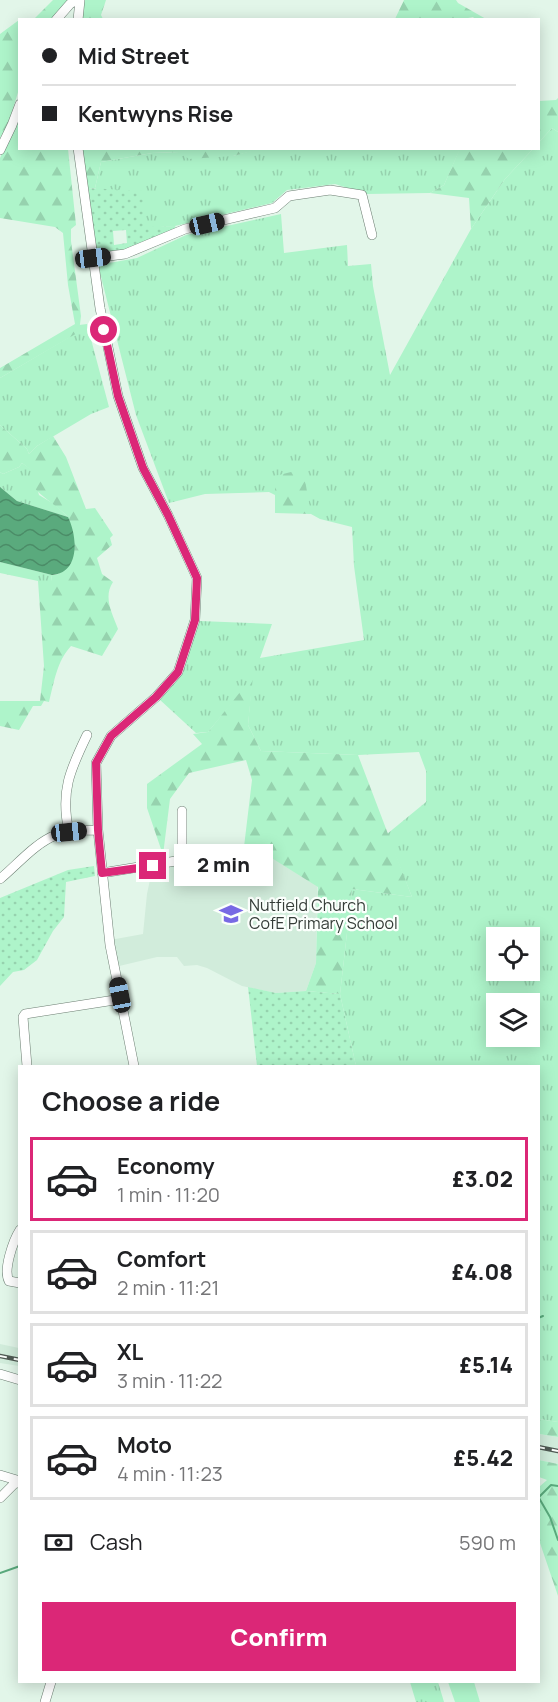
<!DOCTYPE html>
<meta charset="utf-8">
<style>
body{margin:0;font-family:Manrope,sans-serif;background:#f6f6f6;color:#202124;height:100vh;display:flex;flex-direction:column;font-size:22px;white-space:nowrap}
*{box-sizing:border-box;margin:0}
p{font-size:20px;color:#757577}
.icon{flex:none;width:33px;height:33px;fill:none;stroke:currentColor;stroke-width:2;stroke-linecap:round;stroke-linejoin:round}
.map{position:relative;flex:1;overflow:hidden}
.sheet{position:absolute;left:18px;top:1065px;width:522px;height:618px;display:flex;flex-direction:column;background:#fff;border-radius:0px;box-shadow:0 3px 15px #0003}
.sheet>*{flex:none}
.banner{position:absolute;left:18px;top:18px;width:522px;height:132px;border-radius:0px;box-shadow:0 3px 15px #0003;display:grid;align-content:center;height:132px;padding:0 24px;background:#fff}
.tools{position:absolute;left:486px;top:927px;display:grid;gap:12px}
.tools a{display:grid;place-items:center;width:54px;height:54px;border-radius:0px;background:#fff;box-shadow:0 3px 15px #0003;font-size:30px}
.end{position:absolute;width:27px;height:27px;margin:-14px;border:8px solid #db2777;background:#fff;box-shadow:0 0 0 3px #fff}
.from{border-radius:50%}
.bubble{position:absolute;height:42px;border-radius:0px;background:#fff;box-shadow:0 3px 15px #0003;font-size:20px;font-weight:800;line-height:42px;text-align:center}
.car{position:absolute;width:18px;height:36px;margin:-18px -9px;border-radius:8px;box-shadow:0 0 4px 2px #0007;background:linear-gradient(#222 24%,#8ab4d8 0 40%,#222 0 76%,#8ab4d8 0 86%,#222 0)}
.banner b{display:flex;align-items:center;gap:21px;height:57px;font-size:22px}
.banner b+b{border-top:2px solid #e0e0e0}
.banner i{width:15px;height:15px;background:#202124}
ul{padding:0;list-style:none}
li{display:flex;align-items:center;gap:18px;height:84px;margin:0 12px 9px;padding:0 12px;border:3px solid #e0e0e0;border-radius:0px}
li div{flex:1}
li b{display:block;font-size:22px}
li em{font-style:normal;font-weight:800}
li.active{border-color:#db2777}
li>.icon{width:54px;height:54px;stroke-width:1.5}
h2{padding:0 24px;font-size:27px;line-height:72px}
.pay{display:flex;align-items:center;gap:15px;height:66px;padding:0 24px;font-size:22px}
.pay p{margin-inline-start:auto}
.cta{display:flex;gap:12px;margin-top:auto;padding:12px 24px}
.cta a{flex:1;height:69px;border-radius:0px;background:#db2777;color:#fff;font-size:24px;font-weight:800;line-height:69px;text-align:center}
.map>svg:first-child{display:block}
</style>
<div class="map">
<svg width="558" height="1702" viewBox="0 0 558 1702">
<defs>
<pattern id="grass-tufts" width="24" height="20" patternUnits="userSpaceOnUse" patternTransform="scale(1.5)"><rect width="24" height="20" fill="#aef4ca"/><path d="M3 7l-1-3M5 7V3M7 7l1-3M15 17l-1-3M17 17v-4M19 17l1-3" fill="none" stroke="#96d2ae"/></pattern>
<pattern id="forest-firs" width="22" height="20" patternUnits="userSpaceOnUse" patternTransform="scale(1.5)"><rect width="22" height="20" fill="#aef4ca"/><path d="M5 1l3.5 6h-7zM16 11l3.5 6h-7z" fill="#96d2ae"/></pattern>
<pattern id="park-dots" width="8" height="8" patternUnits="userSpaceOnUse" patternTransform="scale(1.5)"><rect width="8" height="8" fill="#aef4ca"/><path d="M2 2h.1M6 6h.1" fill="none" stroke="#96d2ae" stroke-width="1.8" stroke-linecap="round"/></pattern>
<pattern id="water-waves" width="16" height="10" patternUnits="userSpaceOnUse" patternTransform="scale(1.5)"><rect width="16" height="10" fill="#5aaa7d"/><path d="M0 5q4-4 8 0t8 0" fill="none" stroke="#4b8c67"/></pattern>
</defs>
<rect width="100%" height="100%" fill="#e2f6e9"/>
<path fill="#d1ecdb" d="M243 855 318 859 316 963 306 991 276 993 242 986 207 968 197 965 184 966 177 957H157L115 967 110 940 143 934 147 894 153 865Z
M0 1344 19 1348V1366L0 1363Z
M538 1434 558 1437V1464L539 1460Z"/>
<path fill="url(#grass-tufts)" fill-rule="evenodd" d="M552 128 558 132V1422L539 1419 538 1066H356L340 994 352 889 412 897 387 834 426 802V771L419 752 358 755 261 751 248 725 252 679 208 732 196 733 159 699 180 674 200 621 272 624 260 658 364 640 354 566 352 527 320 519 311 514 276 477 275 495 269 492 205 494 169 503 136 415 98 265 137 258 186 235 281 214 284 253 347 245 348 266 371 264 373 286 390 375 471 229 505 179 533 149 538 148 539 142ZM496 938H530V970H496ZM496 1004H530V1036H496Z
M261 148 460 149 444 185 430 193 367 194 335 184 287 190 272 203 175 226 145 228 95 188 101 162 152 153 179 152 233 156Z
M87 324 109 407 91 414 37 446 29 454 27 449 0 425V378L78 332 79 325Z
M22 463 32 470 39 495 54 504 68 517 17 501 0 487V472L3 474 19 467Z
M0 562 52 575 51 581H38L0 573Z
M410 1682H438L444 1702H416Z"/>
<path fill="url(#forest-firs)" d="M53 0H69L52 19 33 20Z
M82 0H106L101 15 103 19 81 20Z
M404 0H456L458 3 486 19H475L473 17 458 20 395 19Z
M19 20V89L8 125 0 138V34Z
M558 98V132L552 128 539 142V101L556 100Z
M19 116 20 148 68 149 76 225 71 229V241L81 316 79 332 0 378V368L75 324 68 285 63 233 55 227 0 218V158Z
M460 148 533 149 505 179 471 229 469 198 430 193 444 185Z
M81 149H261L233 156 189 159 179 152 152 153 101 162 95 188H87Z
M0 425 27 449 29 454 37 446 53 436 66 457 86 509 95 508 113 535 110 538 112 545 97 558 102 574 113 582C103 597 112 613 118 629L102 656 71 646C57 661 54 682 49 702L44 701 41 706H33L19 730 0 726V701H40L44 666 38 581H51L52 575 59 574 68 517C54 503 40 497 29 481L31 470 22 463 19 467 3 474 0 472Z
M303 469 311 514 275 513V476Z
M253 676 248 725 261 751 358 755 412 897 352 889 340 994 306 991 316 963 318 887 270 857 243 855 252 780 246 760 189 773 170 799 163 855 147 808V784L202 744 193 734 208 732Z
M539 1419 558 1422V1437L539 1434Z
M539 1460 558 1464V1596L539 1540V1487L547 1480 539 1477Z"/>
<path fill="url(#park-dots)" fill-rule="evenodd" d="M87 188 144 191 145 227 175 226 176 230 130 250 97 252ZM126 230 127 243 114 245 113 231Z
M94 866 95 876 66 882 64 917 53 931 37 960 24 970 13 972 0 986V898L68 870Z
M248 987 276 993 306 991 340 994 356 1066H257Z"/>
<path fill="#aef4ca" d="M448 1682H474L480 1702H455Z"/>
<path fill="url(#water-waves)" d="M0 487 17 501 68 517C77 535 81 573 52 575L0 562Z"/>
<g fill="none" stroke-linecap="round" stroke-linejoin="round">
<path stroke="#5aaa7d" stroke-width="2" d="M538 1318 543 1316
M539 1497 551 1485 558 1486
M539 1498 550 1517 558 1540
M0 1573 20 1566"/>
<g stroke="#6c7e72" stroke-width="10">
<path id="minor" d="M56 20 70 4 76 0
M78 20 80 0
M78 148 100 308 118 396 143 468 168 515 197 578 195 620 178 672 156 697 111 736 96 763 98 830 110 945 134 1066
M0 150 12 125 20 104
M93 258 125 254 185 229 275 208 289 196 330 190 362 195 372 235
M69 832C60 792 70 770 87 735
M102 873 182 860V811
M0 879C17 865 35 843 56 835 69 830 84 830 98 830
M27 1066 23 1017 25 1014 121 999
M20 1230C13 1241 3 1270 9 1281L20 1283
M0 1374 20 1380
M0 1475 20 1481
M0 1498 14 1484 20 1482
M45 1702 51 1682"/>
</g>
<use href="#minor" stroke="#fff" stroke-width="9"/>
<g stroke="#505a54" stroke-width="4.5">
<path id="rail" d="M0 1356 20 1360
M538 1447 558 1451"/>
</g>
<use href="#rail" stroke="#fbfffc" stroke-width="2" stroke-dasharray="7" stroke-linecap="butt"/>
</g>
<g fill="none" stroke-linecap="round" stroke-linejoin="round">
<path stroke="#db2777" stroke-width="8" d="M104 330 118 396 143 468 168 515 197 578 195 620 178 672 156 697 111 736 96 763 98 830 102 873 153 866"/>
</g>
<defs>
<g id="school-bare" transform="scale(1.8)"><path d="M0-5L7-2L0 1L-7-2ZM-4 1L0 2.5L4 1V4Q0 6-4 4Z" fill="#7869e4" stroke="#fbfffc" stroke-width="2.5" paint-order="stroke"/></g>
</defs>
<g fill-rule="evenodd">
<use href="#school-bare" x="231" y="914"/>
</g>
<g text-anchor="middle" stroke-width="4.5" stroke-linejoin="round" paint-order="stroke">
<g font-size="16" fill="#343c37" stroke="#fbfffc" text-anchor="start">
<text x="249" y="911">Nutfield Church<tspan x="249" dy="18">CofE Primary School</tspan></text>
</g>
</g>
</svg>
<div class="tools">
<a><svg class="icon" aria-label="locate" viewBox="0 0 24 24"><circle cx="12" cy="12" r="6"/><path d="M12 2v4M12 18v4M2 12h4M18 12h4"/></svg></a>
<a><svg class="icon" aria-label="layers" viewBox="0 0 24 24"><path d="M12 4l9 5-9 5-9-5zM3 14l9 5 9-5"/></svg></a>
</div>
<i class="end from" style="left:104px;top:330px"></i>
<i class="end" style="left:153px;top:866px"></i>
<div class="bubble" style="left:174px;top:844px;width:99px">2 min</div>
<i class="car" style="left:207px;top:224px;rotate:77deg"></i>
<i class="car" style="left:93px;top:258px;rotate:83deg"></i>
<i class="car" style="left:69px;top:832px;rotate:84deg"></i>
<i class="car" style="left:120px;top:995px;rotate:349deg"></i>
<div class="banner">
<b><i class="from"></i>Mid Street</b>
<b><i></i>Kentwyns Rise</b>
</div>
<section class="sheet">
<h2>Choose a ride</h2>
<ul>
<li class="active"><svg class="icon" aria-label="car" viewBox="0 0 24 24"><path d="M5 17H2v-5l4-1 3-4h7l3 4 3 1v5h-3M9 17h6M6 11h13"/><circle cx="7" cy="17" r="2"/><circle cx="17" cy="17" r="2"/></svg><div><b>Economy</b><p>1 min · 11:20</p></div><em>£3.02</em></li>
<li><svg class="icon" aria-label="car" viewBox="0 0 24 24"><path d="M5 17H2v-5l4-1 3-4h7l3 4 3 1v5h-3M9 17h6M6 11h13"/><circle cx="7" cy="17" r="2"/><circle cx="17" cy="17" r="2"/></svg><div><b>Comfort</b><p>2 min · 11:21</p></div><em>£4.08</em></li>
<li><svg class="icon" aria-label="car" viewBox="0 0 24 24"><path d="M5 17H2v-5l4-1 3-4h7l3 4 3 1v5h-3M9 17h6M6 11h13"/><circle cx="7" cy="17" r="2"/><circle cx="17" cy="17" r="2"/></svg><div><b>XL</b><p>3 min · 11:22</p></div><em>£5.14</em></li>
<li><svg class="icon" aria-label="car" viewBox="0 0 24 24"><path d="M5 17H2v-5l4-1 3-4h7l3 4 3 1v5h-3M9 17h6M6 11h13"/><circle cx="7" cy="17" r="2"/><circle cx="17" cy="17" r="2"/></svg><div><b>Moto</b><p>4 min · 11:23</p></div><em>£5.42</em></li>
</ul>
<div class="pay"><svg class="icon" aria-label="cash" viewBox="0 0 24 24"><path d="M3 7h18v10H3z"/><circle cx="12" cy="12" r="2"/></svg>Cash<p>590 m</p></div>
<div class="cta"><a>Confirm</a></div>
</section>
</div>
